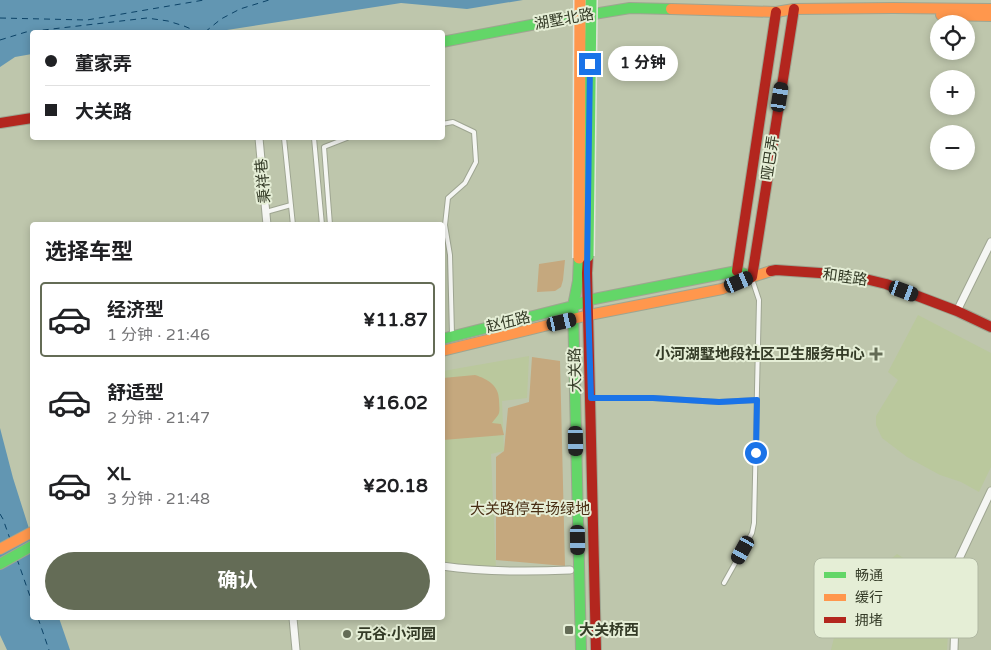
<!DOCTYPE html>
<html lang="zh">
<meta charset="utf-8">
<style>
body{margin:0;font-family:"Varela Round","Noto Sans SC",sans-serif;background:#f6f6f6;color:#202124;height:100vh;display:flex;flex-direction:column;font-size:19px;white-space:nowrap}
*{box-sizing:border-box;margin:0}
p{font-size:16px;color:#757577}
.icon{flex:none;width:28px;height:28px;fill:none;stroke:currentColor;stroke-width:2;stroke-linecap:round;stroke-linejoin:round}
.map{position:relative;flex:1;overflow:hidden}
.sheet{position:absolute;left:30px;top:222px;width:415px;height:398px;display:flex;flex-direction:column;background:#fff;border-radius:5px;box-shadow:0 2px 8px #0003}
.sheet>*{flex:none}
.guide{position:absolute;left:30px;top:30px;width:415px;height:110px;border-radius:5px;box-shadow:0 2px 8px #0003;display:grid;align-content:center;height:110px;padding:0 15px;background:#fff}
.controls{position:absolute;left:930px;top:15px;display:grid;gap:10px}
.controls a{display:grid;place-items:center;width:45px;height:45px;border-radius:50%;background:#fff;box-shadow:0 2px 8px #0003;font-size:25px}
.end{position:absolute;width:22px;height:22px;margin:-11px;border:6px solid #1a73e8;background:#fff;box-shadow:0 0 0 2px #fff}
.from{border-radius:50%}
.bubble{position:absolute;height:35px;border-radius:18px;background:#fff;box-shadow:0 2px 8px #0003;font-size:16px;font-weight:700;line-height:35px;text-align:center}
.car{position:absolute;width:15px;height:30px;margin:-15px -8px;border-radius:6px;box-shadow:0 0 4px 1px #0007;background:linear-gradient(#222 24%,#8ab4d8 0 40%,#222 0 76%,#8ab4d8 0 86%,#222 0)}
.guide b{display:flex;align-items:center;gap:18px;height:48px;font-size:19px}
.guide b+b{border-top:1px solid #e0e0e0}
.guide i{width:12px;height:12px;background:#202124}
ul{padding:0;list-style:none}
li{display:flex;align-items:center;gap:15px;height:75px;margin:0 10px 8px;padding:0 5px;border:2px solid transparent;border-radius:5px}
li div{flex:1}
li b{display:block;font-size:19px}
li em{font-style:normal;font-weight:700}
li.active{border-color:#646c56}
li>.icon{width:45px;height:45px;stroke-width:1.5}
h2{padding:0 15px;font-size:22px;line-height:60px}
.button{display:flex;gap:10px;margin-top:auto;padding:10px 15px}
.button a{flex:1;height:58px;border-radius:30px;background:#646c56;color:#fff;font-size:20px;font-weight:700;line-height:58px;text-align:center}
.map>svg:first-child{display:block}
</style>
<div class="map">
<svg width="991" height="650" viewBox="0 0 991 650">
<rect width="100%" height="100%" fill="#bec6ac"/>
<path fill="#bac89d" d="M918 315 991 353V467L979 492 961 482 940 475 907 457 882 438 876 425V416L898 380 888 372Z
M529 356 527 398 502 401 504 451 491 454 496 569 443 563V371Z
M897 554 928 573 952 574 947 650H831L839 617 861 583Z"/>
<path fill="#c5a87e" d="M565 260 563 280 561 287 555 291 537 292 539 264Z
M532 357 560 361 565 566 496 560V457L504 451 508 408 529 402Z
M475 375C488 379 499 386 499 400 499 404 500 409 499 413 498 416 494 420 492 423L501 424 504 435 443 440V378Z"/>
<path fill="#6296b2" d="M0 0H523L467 9 401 3 214 32H32V54L15 57 0 67Z
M0 428 13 478 32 538V618H59L70 650H7L0 635Z"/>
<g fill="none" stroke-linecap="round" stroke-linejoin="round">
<path stroke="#0c4367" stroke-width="1" stroke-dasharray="6 5" stroke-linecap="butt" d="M0 18 87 20 204 0
M205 32 221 19 240 9 269 0
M0 40 26 32 147 18 168 21 184 26 198 32
M0 514 3 519 10 539
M17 559 32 602
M38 618 49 650"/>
<g stroke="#9ea591" stroke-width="6">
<path id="lane" d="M442 124 453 122 474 132 476 162 465 183 448 198 445 225 450 255 452 335
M284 138 293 225
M314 138 322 225
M266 212 291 205
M330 225 324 147 347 138
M591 398H653L719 402 757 400
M724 583 752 533 754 523 759 300 752 279"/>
</g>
<g stroke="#9ea591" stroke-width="9">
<path id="street" d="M259 138 267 225
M957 311 991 242
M442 566C485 572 527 572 570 570
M293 618 296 650
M954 650 957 563 991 491"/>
</g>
<g stroke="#9ea591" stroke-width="12">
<path id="fast" d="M442 42 557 20 630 8 671 9
M579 258 578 281 573 306 581 650
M442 339 573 306 589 300 737 271 752 277
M0 564 32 546"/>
</g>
<g stroke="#9ea591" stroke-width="12">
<path id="slow" d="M671 9 776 12 794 9 893 8 991 9
M941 15 991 16
M442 351 589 315 722 289 752 277 771 271
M0 549 32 532"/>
</g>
<g stroke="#9ea591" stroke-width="12">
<path id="jam" d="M0 123 32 118
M588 256 587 273 596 650
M737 271 776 12
M771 271 776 270 849 275 886 284 957 311 991 327
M752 277 794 9"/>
</g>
<use href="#lane" stroke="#f5f6f3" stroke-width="4"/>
<use href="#street" stroke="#f5f6f3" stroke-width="7"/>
<use href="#fast" stroke="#63d668" stroke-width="10"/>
<use href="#slow" stroke="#ff974d" stroke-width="10"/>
<use href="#jam" stroke="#b3261e" stroke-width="10"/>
<g stroke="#e2e5da" stroke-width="14" stroke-linecap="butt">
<path id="fast-bridge" d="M588 256 591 0"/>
</g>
<g stroke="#e2e5da" stroke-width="14" stroke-linecap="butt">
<path id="slow-bridge" d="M579 258 580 0"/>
</g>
<use href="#fast-bridge" stroke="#63d668" stroke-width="11"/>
<use href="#slow-bridge" stroke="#ff974d" stroke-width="11"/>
</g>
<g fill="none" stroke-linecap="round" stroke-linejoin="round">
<path stroke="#1a73e8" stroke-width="6" d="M590 64 587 273 591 398H653L719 402 757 400 756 453"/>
</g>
<g fill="#646c56" stroke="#e5eed6" stroke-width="2">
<path d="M873.5 346.5h5v5h5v5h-5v5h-5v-5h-5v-5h5z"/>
<rect x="564" y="625" width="10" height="10" rx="2.5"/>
<circle cx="347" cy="634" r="5"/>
</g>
<g text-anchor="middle" stroke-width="4" stroke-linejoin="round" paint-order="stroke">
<g font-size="15" fill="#343b27" stroke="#e5eed6">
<text transform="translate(564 19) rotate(-10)" y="5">湖墅北路</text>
<text transform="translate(770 158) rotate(-81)" y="5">哑巴弄</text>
<text transform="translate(263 181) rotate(-95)" y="5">秉祥巷</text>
<text transform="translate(845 277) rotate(8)" y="5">和睦路</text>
<text transform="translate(508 322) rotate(-14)" y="5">赵伍路</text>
<text transform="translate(575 370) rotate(-91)" y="5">大关路</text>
</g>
<g font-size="15" font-weight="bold" fill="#343b27" stroke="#e5eed6" text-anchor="start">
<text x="865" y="359" text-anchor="end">小河湖墅地段社区卫生服务中心</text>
<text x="579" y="635">大关桥西</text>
<text x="357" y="639">元谷·小河园</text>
</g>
<g font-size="15" fill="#482e14" stroke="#e5eed6">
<text x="530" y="514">大关路停车场绿地</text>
</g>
</g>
<rect x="814" y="558" width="164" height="80" rx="8" fill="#e5eed6" stroke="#b0b8a2" stroke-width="1"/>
<rect x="824" y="572" width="22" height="6" fill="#63d668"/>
<rect x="824" y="594" width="22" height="7" fill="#ff974d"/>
<rect x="824" y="617" width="22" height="6" fill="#b3261e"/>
<g font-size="14" fill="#343b27">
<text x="855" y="580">畅通</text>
<text x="855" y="602">缓行</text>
<text x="855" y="625">拥堵</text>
</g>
</svg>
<div class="controls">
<a><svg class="icon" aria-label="locate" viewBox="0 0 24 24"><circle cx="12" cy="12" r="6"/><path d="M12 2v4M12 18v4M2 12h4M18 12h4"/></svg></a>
<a>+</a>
<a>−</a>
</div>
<i class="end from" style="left:756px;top:453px"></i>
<i class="end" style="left:590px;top:64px"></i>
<div class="bubble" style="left:608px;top:46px;width:70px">1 分钟</div>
<i class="car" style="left:780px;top:97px;rotate:9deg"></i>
<i class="car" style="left:739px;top:282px;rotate:67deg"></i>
<i class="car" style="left:904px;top:291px;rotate:110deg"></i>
<i class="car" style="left:562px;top:322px;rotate:77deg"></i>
<i class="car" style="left:576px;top:441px;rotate:179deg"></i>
<i class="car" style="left:578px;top:540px;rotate:179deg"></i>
<i class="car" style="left:743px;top:550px;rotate:209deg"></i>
<div class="guide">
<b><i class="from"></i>董家弄</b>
<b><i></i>大关路</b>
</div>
<section class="sheet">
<h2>选择车型</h2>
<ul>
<li class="active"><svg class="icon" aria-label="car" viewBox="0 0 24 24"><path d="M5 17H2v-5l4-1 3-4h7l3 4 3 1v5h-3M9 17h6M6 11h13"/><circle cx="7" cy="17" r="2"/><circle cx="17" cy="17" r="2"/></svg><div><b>经济型</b><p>1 分钟 · 21:46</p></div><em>¥11.87</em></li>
<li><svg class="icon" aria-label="car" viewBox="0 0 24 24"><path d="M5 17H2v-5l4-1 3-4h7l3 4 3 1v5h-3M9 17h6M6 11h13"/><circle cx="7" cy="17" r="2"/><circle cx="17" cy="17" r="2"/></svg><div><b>舒适型</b><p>2 分钟 · 21:47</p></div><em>¥16.02</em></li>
<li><svg class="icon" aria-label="car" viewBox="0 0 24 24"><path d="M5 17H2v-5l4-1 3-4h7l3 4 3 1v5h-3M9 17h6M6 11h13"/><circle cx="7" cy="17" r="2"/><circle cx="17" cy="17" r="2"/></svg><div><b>XL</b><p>3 分钟 · 21:48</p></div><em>¥20.18</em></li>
</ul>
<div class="button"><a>确认</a></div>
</section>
</div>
